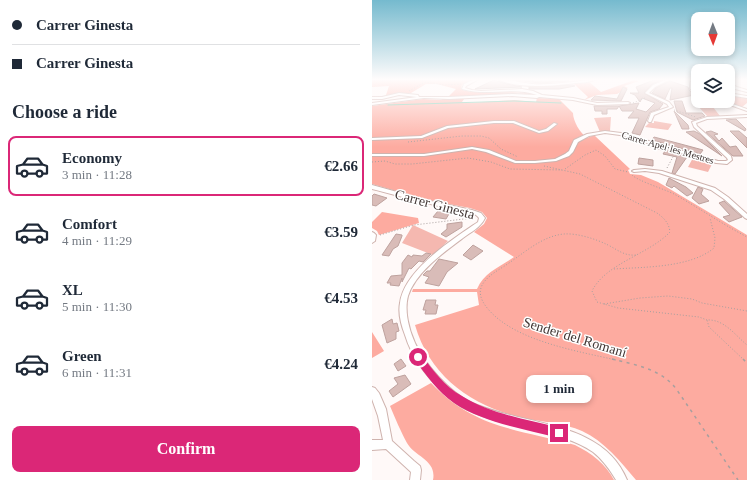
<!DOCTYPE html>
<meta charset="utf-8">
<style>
body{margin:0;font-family:Georgia,serif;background:#f2f2f3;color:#1f2937;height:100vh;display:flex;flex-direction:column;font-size:15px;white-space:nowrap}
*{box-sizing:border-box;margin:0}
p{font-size:13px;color:#747a83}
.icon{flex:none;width:22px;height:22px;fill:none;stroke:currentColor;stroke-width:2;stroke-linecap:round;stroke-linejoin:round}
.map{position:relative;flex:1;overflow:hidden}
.side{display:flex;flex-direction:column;background:#fff;width:372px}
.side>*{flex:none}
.top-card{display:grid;align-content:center;height:88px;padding:0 12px;background:#fff}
.needle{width:26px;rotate:179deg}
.buttons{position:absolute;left:319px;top:12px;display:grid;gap:8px}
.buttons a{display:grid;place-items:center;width:44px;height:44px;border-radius:8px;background:#fff;box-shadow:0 2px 6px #0003;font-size:20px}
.end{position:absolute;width:18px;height:18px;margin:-9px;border:5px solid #db2777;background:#fff;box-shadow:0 0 0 2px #fff}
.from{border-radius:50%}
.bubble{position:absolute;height:28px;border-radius:8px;background:#fff;box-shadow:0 2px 6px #0003;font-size:13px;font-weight:700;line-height:28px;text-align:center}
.top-card b{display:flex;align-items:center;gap:14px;height:38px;font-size:15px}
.top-card b+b{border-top:1px solid #e0e1e3}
.top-card i{width:10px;height:10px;background:#1f2937}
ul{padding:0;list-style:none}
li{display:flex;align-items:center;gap:12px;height:60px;margin:0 8px 6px;padding:0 4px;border:2px solid transparent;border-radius:8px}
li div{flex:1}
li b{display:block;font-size:15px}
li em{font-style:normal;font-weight:700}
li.on{border-color:#db2777}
li>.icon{width:36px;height:36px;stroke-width:1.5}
h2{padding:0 12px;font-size:18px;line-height:48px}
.cta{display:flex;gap:8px;margin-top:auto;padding:8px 12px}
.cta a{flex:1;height:46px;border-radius:8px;background:#db2777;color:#fff;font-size:16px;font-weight:700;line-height:46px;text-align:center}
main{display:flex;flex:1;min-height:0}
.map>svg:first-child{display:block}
</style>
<main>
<section class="side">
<div class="top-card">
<b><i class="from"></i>Carrer Ginesta</b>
<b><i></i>Carrer Ginesta</b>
</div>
<h2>Choose a ride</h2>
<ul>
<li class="on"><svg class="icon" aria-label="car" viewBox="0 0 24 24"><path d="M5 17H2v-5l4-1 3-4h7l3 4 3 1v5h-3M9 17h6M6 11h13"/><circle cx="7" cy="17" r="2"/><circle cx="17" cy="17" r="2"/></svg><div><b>Economy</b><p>3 min · 11:28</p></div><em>€2.66</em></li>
<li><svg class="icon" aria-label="car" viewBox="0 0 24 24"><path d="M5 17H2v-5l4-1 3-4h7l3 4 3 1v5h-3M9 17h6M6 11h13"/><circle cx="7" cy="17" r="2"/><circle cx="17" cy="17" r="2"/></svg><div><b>Comfort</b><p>4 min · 11:29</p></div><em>€3.59</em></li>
<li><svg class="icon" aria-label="car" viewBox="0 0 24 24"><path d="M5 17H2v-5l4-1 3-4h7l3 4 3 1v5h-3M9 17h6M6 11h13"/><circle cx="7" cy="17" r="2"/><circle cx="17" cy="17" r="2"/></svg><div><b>XL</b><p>5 min · 11:30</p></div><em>€4.53</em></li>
<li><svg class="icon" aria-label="car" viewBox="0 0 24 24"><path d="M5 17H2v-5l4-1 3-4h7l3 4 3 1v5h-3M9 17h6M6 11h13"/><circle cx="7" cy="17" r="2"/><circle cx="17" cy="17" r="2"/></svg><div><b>Green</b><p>6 min · 11:31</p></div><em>€4.24</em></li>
</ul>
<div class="cta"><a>Confirm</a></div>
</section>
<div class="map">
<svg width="375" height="480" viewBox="0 0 375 480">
<rect width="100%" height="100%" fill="#fff9f8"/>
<path fill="#f5b8b0" d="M356 95 375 98V103L370 107 352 101H356Z
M325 105 341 107 348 116 336 117Z
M239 117 238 131 228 132 222 118Z
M282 121 300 124 296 130 273 127 277 123H282Z
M322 156 341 162 336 172 316 167Z
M41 225 76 241 61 255 30 243Z"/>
<path fill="#fdaba0" d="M0 80H100L90 85 89 89C100 96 146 89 164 95L146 93 94 96 90 102 95 103 142 100 164 102 165 98 187 99 201 113C201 121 208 133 215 138L222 135 258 169 256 170 258 174 269 175 286 182 375 235V480H264C249 462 232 441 210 431 192 423 170 422 151 418 100 406 58 377 43 325L107 305 105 292H40L41 289H105C112 272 128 267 142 257L102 232 112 224 115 218 110 212 98 208 55 200 0 184V106L51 99 69 100 77 96 84 89 61 83 64 84H54L39 93 14 95 17 86 0 87Z
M262 80 267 81 252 86 256 88 245 94 225 95 212 100 216 97 202 84 216 81 229 92Z
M10 212 46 218 47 223 7 235 5 231 0 228V222Z
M0 332 12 351 0 358Z
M59 383C103 429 146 429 203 445 219 453 234 464 242 480H61C65 460 43 457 35 443 29 432 23 418 18 406Z"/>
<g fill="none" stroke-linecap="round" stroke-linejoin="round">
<path stroke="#68c4a6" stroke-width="1" d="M16 105 142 101 189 103"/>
</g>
<path fill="#d9bcb8" stroke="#bea29e" d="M122 80 135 84 150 87 103 89Z
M143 80H162L160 81H197L168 83Z
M282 80H290L280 84 272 93 291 104 287 109 278 112 268 135 260 133 267 118H256L262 111H250L247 106 267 103 264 109 274 112 283 103 270 98 268 102 263 95 258 93H267L264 87Z
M298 81 316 87 317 90 322 95 298 100 300 88H298L293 99 280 93 284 88Z
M201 85 203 86 187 89H157V87Z
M251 87 255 89 249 101 219 100 223 96 245 99Z
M302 101H310L314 113H330L333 116 321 120 305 112Z
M222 106H247L245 109H235V114H230V111H223Z
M302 111 316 125 317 129H310Z
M364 119 374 129 373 131 354 120Z
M322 131 328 134 350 156 314 132Z
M339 131 346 134 342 135 347 141 350 138 358 147 364 146 371 156H361L334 132Z
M358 131H367L375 138V148Z
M282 137 305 143 331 150 328 154 280 140Z
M276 145 325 159 315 157 303 174 300 173 305 157 291 154 293 151 276 146Z
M267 158 281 160V166L266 164Z
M297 178 314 187 321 193 315 196 302 186 300 188 294 185Z
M326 187 331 189 329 194 337 201 327 204 320 198Z
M2 194 15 198 4 206 0 205V196Z
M352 201 370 217 357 222 351 217 358 215 347 203Z
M66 211 78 212 74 219 61 217Z
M90 222V227L74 237 69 234 75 229V224Z
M24 234 30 235V236L26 246 21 249 17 256 10 255Z
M101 245 111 251 99 260 91 255Z
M54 253 59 254 51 262 47 261 39 269 37 268 30 282V278L27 286 18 285 19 283H15L19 276 30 275V263L36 255 40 257 41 255 50 256Z
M67 259 86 263 75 272 67 286 53 283 57 277 51 275 55 271H58Z
M54 300H64L63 305H66L64 314H53L54 310H51Z
M20 319 21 324 25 323 27 331 24 332V339L15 343 10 325Z
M29 359 34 366 26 371 22 364Z
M33 375 39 384 21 397 17 391 26 384 22 378Z"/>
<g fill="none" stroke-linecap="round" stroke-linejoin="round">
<g stroke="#cfb3ae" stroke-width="2">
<path id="street" d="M101 80H105L94 86 93 88 100 90 109 91 150 89 161 91 170 95 201 98 225 103 256 102 258 103 256 104 225 105 201 100 167 97 165 98 140 96 77 99 52 98 0 105V103L45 97 27 95 10 99H0V97H10L27 93 46 95 47 97H77L140 94 165 95C141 86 116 97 90 89L92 84Z
M127 80C136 79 151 83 161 84 180 85 198 82 217 80H223C217 82 210 83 204 83 183 86 148 89 127 80Z
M293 80H297L283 87 277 93 297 102 301 107 282 115 279 122H277L276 121 279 113 297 107 295 104 273 93 281 85Z
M318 82H320L321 87 326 90V92L318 89Z
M356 83 365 87 375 90V92L363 89 356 85Z
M356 93 375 96V98L356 95Z
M347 101H352L375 109V111Z
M375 115V117L335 119 324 123 325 126 359 156 360 160 355 164 344 163 248 135 233 133 217 136 206 142 201 152 197 156 184 161 163 163H143L114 152 100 149 52 156H0V154H52L100 147 117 150 144 161H163L183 159 193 154 197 151 202 140 215 134 233 131 249 133 346 161H354L356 160 355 158 322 127 320 122 335 117Z
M122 121H142L167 131 174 129 182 123 185 124 176 131 167 133 141 123H122L76 128 50 138 0 140V138L49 136 75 126Z
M273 169 290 171 343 188 356 197 375 214V219L373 218 352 199 339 190 287 173 273 171 262 172 260 171 262 170Z
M0 185 54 200 100 210 109 213 113 218C109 227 99 232 91 238 72 252 43 273 36 296 32 311 37 330 43 343 53 365 77 391 98 402 149 426 230 419 255 480H244C238 470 231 460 221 452 204 440 182 435 162 430 138 424 112 419 90 407 83 403 77 398 71 392 54 376 40 358 33 335 29 325 26 313 28 303 32 270 81 239 106 222L107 218C103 212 92 211 84 210 56 204 28 196 0 189Z
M0 232 2 233 4 235 3 241 0 243Z
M0 387 3 388 7 393 14 409 20 441 42 461 48 466 49 470 48 480H38L39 472 14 449 0 450V440H11L6 416 0 399Z"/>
</g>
<path stroke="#a89f9e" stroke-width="1" stroke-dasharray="1 2" stroke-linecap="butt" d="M37 91 53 82 73 85 89 84
M261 103 273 98
M302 110 324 117
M36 142 90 136H109L117 138 129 149 146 157
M0 162 13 161 23 164H40L96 158 119 162 138 169 190 170
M172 166 208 174 285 213C292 218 297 223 298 232 276 255 234 263 220 291L225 302 246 308 327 317 335 320
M295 168 302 155
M193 169 213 155 224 150 233 156 243 169 256 172
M260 175C266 181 292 189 302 194 327 208 350 224 375 237
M8 235 42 225 100 218
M242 269C271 267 318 268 342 248L343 238 338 218
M232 304 268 298 296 296 320 299 330 303 375 311
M244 360C205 351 143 341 116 309 99 289 113 278 131 267 150 255 169 236 192 234 205 233 224 239 236 245 246 250 252 256 264 255
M372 360 337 327 335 320C352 319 363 335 375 345"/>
<path stroke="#a89f9e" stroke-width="1.5" stroke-dasharray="3 4.5" stroke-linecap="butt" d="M240 359C264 365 290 369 305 390L366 480
M371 359 375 363"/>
<use href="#street" fill="#fff" fill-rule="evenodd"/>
</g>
<linearGradient id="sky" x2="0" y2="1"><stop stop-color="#75bace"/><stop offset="0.54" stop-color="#fffcfc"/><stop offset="1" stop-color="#fffcfc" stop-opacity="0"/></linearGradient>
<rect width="375" height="147" fill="url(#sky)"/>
<path fill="#db2777" d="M46 353 49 354C60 369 73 387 90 396 118 414 155 419 187 428L190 429 192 433 190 436 187 438C153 429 112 423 82 403 66 392 54 375 43 360L41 357 43 354Z"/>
<g text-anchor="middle" stroke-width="3" stroke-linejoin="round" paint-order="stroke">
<g font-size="10" fill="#423735" stroke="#fff">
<text transform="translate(296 147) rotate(16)" y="4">Carrer Apel·les Mestres</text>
</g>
<g font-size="14" fill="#423735" stroke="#fff">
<text transform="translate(63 204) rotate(15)" y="5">Carrer Ginesta</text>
<text transform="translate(203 337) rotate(17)" y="5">Sender del Romaní</text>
</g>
</g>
</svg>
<div class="buttons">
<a><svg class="needle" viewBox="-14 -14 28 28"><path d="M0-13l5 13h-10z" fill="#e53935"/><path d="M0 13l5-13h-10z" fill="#747a83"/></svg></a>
<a><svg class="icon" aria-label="layers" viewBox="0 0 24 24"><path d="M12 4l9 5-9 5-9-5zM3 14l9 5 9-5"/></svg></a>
</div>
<i class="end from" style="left:46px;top:357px"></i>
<i class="end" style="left:187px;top:433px"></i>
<div class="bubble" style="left:154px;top:375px;width:66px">1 min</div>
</div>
</main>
